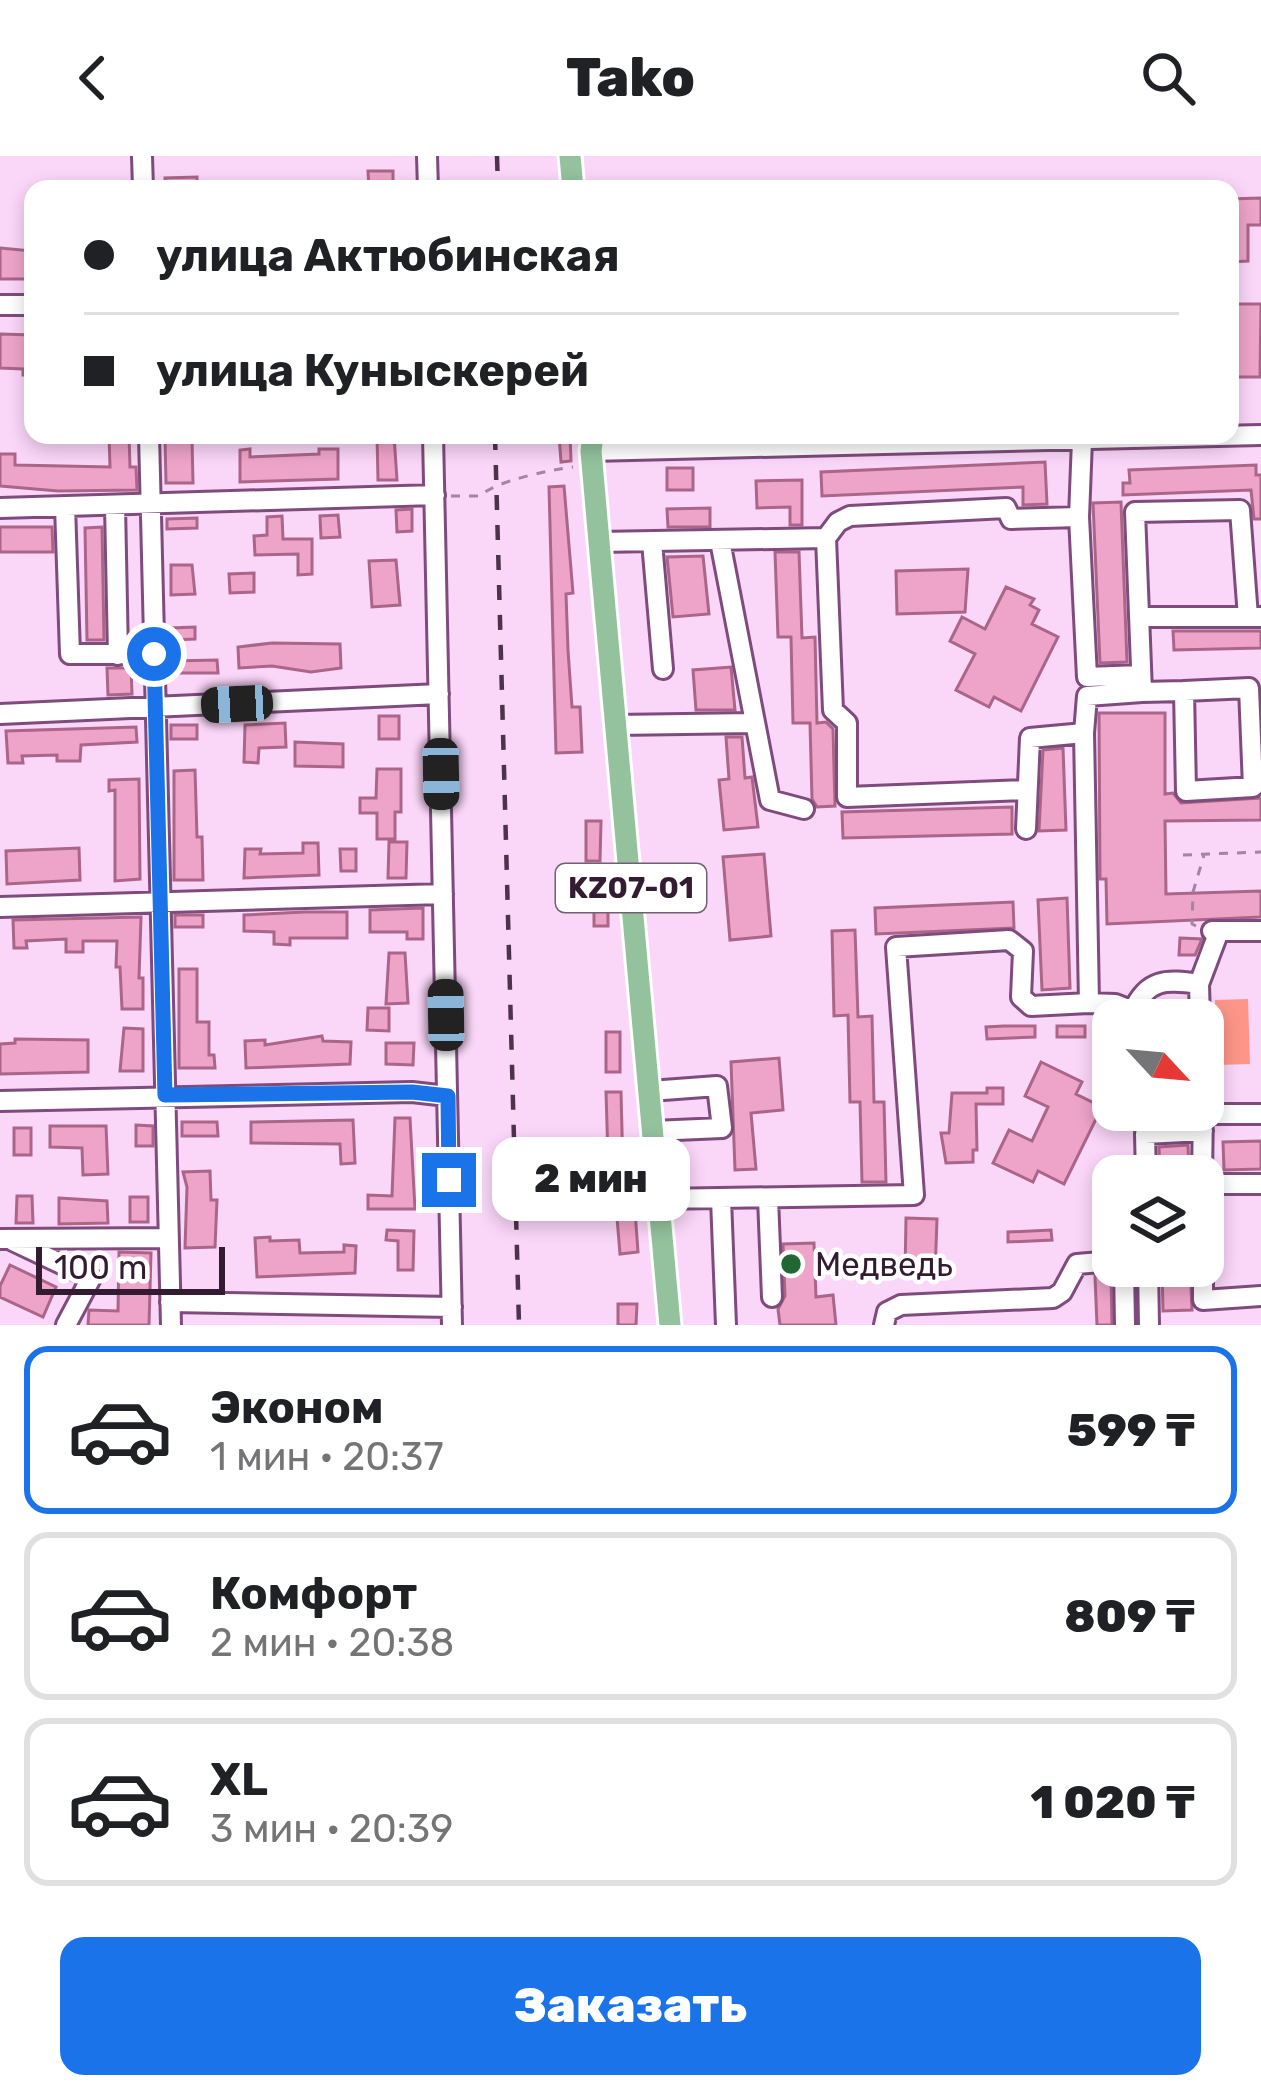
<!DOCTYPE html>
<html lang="ru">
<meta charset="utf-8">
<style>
body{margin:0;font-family:Rubik,sans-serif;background:#f6f6f6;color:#202124;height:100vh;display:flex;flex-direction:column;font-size:45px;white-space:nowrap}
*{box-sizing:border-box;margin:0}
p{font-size:39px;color:#757577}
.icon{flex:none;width:66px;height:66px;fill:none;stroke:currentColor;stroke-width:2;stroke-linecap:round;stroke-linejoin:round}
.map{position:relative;height:1169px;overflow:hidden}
.sheet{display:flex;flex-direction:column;background:#fff;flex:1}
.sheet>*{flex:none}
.banner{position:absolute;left:24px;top:24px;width:1215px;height:264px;border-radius:24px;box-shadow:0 6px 18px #0003;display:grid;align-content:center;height:264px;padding:0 60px;background:#fff}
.needle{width:78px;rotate:116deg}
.tools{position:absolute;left:1092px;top:843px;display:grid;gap:24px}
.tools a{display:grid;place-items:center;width:132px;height:132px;border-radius:24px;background:#fff;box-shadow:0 6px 18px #0003;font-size:60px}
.scale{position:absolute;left:36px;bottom:30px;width:189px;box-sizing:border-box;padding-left:12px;border:6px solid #331c32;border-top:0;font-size:33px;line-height:42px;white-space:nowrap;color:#331c32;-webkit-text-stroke:9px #fff;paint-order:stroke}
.end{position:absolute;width:54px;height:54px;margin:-27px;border:15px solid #1a73e8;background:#fff;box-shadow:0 0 0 6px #fff}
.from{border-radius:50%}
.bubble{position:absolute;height:84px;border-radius:24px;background:#fff;box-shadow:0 6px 18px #0003;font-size:39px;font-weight:800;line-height:84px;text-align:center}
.car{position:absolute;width:36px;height:72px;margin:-36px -18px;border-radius:15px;box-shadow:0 0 9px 3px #0007;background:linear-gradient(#222 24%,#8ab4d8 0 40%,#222 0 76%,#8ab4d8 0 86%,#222 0)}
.banner b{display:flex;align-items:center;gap:42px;height:114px;font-size:45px}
.banner b+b{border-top:3px solid #e0e0e0}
.banner i{width:30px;height:30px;background:#202124}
ul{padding:21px 0 0;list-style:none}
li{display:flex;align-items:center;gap:36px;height:168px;margin:0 24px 18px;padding:0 36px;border:6px solid #e0e0e0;border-radius:24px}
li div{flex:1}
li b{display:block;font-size:45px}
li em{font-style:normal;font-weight:800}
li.active{border-color:#1a73e8}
li>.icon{width:108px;height:108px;stroke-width:1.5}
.primary-button{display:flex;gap:24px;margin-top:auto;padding:24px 60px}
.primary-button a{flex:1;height:138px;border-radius:24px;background:#1a73e8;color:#fff;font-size:48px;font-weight:800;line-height:138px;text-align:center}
header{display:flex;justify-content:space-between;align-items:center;height:156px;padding:0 60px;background:#fff;font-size:54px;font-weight:800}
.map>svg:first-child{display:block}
</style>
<header><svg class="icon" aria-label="back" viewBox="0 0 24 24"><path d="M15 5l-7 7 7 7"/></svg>Tako<svg class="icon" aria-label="search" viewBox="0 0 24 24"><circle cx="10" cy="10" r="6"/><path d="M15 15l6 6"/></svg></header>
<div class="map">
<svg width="1261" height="1169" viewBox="0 0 1261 1169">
<rect width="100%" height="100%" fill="#fad6f8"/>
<path fill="#fd9688" d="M1248 843 1250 908 1217 909 1215 844Z"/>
<path fill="#eea4c9" stroke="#aa6588" stroke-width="3" d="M368 15H393V33H369Z
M197 21V33H166L165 22Z
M1261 42V69H1248V105L1230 106V43Z
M0 92 33 95V123H0Z
M1230 148H1261L1260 221H1230Z
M0 178 33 179V219H23V213L0 212Z
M109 279H129L130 311H136L137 334 58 335 0 330V298H15V309L110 311Z
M394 279 397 324H378L377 280Z
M559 279H570L571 305 561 306Z
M165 283H192L193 327H166Z
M250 293V301L319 298V293H338V323L240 326V294Z
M1045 306 1047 348 1023 349V331L822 340 821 316Z
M1256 309V319H1261V363H1254L1251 334 1123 339V327H1130L1129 314Z
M667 312H693V334H667Z
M802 324V369H790V351L757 352 756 325Z
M564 330 573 437 566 438 568 494 572 551H580L582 596 556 597 549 331Z
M1121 346 1127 506 1100 507 1093 347Z
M710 352V371H668L667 353Z
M412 353V375L397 376 396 354Z
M338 359 340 381 321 382 320 360Z
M282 360 283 383H312V418L298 419V398L255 399 254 380 267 379V361Z
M197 362V372L167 373V363Z
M0 371H52L53 396H0Z
M102 371 104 484H87L85 372Z
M775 396H799L802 482 815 481 817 567 826 566 833 573 835 650 817 651 812 643 810 567H793L791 481H778Z
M703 400 709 458 673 461 667 401Z
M396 404 400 449 372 451 369 405Z
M171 409H192L195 438 171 439Z
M968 413 965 456 897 458 896 415Z
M254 417V436L230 437 229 418Z
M1006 431 1034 443 1030 449 1039 454 1032 468 1058 481 1021 555 994 541 989 551 956 534 975 498 950 485 962 461 985 473Z
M195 471V483L170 484V472Z
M1173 475H1261V492L1174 494Z
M272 487 340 488 341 512 311 516 272 510 239 512 238 491Z
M217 504 218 517H171V505Z
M731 511 735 554H696L693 514Z
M107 512H131L132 538 108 539Z
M1099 557H1165V638L1173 637 1181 647 1261 642V664L1165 665 1166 738 1261 735V761L1107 768 1106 723H1100Z
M379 560H399V583H379Z
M285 567 286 591 259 592 258 607 244 606 245 569Z
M171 569H197V583H171Z
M136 571 137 586 81 589 80 605H57V599L22 600 23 607H8L6 575Z
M726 581H742L745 622 752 621 758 671 724 674 719 624 729 623Z
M295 586 343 588V611L295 610Z
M1063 592 1066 674 1039 675 1043 594Z
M377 613H401V656H395V683H377V657H360V642H376Z
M195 614 197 681H202L203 724H174V615Z
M139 623 140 723 115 725V634L109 635V624Z
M1012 651V678L843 682 842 656Z
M586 665H601L600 705H586Z
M389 686H407L406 722H388Z
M303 687H318L319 719 244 722 245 693H261L260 698 303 697Z
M79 692 80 724 7 728 6 695Z
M340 693H356V715H341Z
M764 698 771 780 730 784 723 701Z
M594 730 608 731V770H594Z
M1067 742 1070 832 1042 834 1038 744Z
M1013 746 1014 772 876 778 875 752Z
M423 752V783H407V776H370V754Z
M304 756H347V782H290V789L274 788V776L244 775V759Z
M175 759H203V771H175Z
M141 761 139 822H143V853H122L120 811H116L117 785H83V796H66V783L26 785 27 792H14L13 764Z
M855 774 858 861 872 860 874 946H884L886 1026H862L860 946H850L848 859 834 860 832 775Z
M1180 782 1202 783 1195 799H1179Z
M389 797H405L408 847 386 848Z
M179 813H197V866H209V899H214L215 912H179Z
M1185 850V864H1157L1156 851Z
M368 852H389V875L367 874Z
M1004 870H1035V881L987 883 986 871Z
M1057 870H1085V881H1057Z
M124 872 143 873V915H120Z
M606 876H620V916H606Z
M322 880 323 885 351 886 350 908 246 912 245 885 265 884V889Z
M15 883 88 884V916L0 918V888L15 887Z
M386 887H414L413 909 386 908Z
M779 902 783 954 751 957 756 1013 735 1014 731 906Z
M1041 906 1082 926 1076 938 1102 951 1064 1028 1038 1015 1033 1026 993 1007 1009 974 1032 985 1048 951 1025 940Z
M987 932H1003V948H976L977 994H973V1006L946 1007 941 977H949L952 937H987Z
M606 936H621L623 1014 632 1013 638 1096 620 1098 612 1001H608Z
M395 962H410L415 1053H368V1039L392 1040Z
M353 964 355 1007 341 1008 340 988 251 987V966Z
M182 966H217L218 980H182Z
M136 969 153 970V990H136Z
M50 970H106L108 1018 83 1019 82 992 50 991Z
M14 972H31V999H14Z
M1261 985V1013L1224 1014 1223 986Z
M1188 989 1189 1020H1160L1159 991Z
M210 1015 211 1044H217L215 1091 185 1092 187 1031 183 1016Z
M17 1040H32L33 1067H16Z
M130 1041H148V1066H130Z
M59 1042 107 1045 108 1067 59 1068Z
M906 1062 937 1063 935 1119 905 1118Z
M387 1074 414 1075 413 1114H398V1085L386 1084Z
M1051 1074 1052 1084 1008 1086V1076Z
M270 1081V1085L299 1084 300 1097 344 1096V1089L356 1090 355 1117 257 1121 255 1082Z
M814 1087 816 1141 833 1139 836 1169H780L778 1153 785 1140 783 1088Z
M119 1096 151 1097 149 1169H88L89 1154 118 1155Z
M10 1109 56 1131 43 1161 0 1141V1130Z
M1162 1110H1190L1192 1154 1163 1155Z
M1111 1119 1112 1169H1097L1095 1120Z
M618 1148H637L636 1169H618Z"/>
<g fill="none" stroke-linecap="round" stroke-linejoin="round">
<g stroke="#7f4b7d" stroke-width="24">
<path id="minor" d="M142 0 143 33
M427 0 428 33
M0 149H33
M149 279 171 1169
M433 279 452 1169
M1082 284 1079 361 1087 521 1141 519
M591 295 1261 279
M115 349 118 499
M65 350 70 498H154
M0 352 435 339
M720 385 770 644 804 653
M599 386 826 382
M652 386 663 513
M1139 461H1248
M1142 536 1184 535 1186 635 1253 631 1249 532 1184 535
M0 558 439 538
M616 569 753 567
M1084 577 1089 847 1115 848 1133 855 1136 864
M1026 634 847 641V567L833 554 826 382 838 366 850 360 1006 352 1011 363 1079 361
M1026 673 1030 582 1084 577 1087 540 1142 536 1135 356 1240 354 1248 461H1261
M0 751 443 738
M1212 775H1261
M1133 855C1147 823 1166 823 1199 828
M1200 864 1199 828 1219 775
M650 935 717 930 722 972 653 975
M0 945 412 936 447 940
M1203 958H1261
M1146 1020 1145 978 1203 975
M1202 1020 1203 954
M1203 1028H1261
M768 1042 772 1141
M659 1043 914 1039 896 791 1009 784 1023 795 1021 841 1031 850 1089 847
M721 1043 726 1169
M0 1083 168 1082
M13 1085 91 1122 66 1169
M1124 1110 1125 1169
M1148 1110 1149 1169
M1203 1110V1144L1261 1140
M170 1146 452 1151
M884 1169 887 1156 901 1149 1053 1142 1062 1136 1077 1108 1113 1105"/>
</g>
<g stroke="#fff" stroke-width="27">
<path id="major" d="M570 0 573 33
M593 279 591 295 599 386 670 1169"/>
</g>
<path stroke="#a384a1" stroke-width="3" stroke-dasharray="9 9" stroke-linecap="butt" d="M451 340H480C495 325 550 314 573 311
M1183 699 1261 696
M1196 770 1192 768 1193 736 1204 699"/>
<use href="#minor" stroke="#fff" stroke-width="18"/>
<use href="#major" stroke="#93c29d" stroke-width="21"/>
<path stroke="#4c334b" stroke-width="4.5" stroke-dasharray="15 15" stroke-linecap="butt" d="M497 0 498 33
M495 279 519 1169"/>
</g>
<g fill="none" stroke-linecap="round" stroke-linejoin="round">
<path stroke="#1a73e8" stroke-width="15" d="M154 498 165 939 412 936 448 940 449 1024"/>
</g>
<circle fill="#226733" stroke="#fff" stroke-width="4.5" cx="791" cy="1108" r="12"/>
<g text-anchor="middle" stroke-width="9" stroke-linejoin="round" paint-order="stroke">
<rect fill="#fff" stroke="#706070" stroke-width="3" x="556" y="708" width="150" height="48" rx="9"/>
<g font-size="30" font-weight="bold" fill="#331c32">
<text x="631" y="742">KZ07-01</text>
</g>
<g font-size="33" fill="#331c32" stroke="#fff" text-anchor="start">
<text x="815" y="1120">Медведь</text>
</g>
</g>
</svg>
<div class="tools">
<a><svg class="needle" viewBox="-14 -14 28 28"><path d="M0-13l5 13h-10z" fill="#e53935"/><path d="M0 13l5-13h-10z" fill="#757577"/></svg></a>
<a><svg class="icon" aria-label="layers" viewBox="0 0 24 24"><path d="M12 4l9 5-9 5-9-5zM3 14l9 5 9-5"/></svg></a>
</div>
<div class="scale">100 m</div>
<i class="end from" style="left:154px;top:498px"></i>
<i class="end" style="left:449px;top:1024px"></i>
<div class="bubble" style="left:492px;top:981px;width:198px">2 мин</div>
<i class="car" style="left:237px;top:548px;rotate:267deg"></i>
<i class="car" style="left:441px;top:618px;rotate:179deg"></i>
<i class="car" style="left:446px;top:859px;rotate:359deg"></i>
<div class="banner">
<b><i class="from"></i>улица Актюбинская</b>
<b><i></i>улица Куныскерей</b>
</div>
</div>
<section class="sheet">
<ul>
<li class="active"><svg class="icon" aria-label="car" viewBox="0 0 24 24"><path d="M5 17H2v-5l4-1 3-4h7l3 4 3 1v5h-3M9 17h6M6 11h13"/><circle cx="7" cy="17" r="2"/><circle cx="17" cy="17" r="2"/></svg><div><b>Эконом</b><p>1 мин · 20:37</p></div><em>599 ₸</em></li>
<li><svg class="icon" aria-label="car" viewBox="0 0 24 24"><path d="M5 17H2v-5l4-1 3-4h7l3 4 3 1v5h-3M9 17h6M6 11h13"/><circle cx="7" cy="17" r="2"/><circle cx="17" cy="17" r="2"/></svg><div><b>Комфорт</b><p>2 мин · 20:38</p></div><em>809 ₸</em></li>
<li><svg class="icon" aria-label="car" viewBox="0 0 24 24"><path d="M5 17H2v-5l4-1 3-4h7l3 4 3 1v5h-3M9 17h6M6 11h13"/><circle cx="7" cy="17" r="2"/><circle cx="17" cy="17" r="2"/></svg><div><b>XL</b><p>3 мин · 20:39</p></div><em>1 020 ₸</em></li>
</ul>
<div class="primary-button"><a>Заказать</a></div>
</section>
